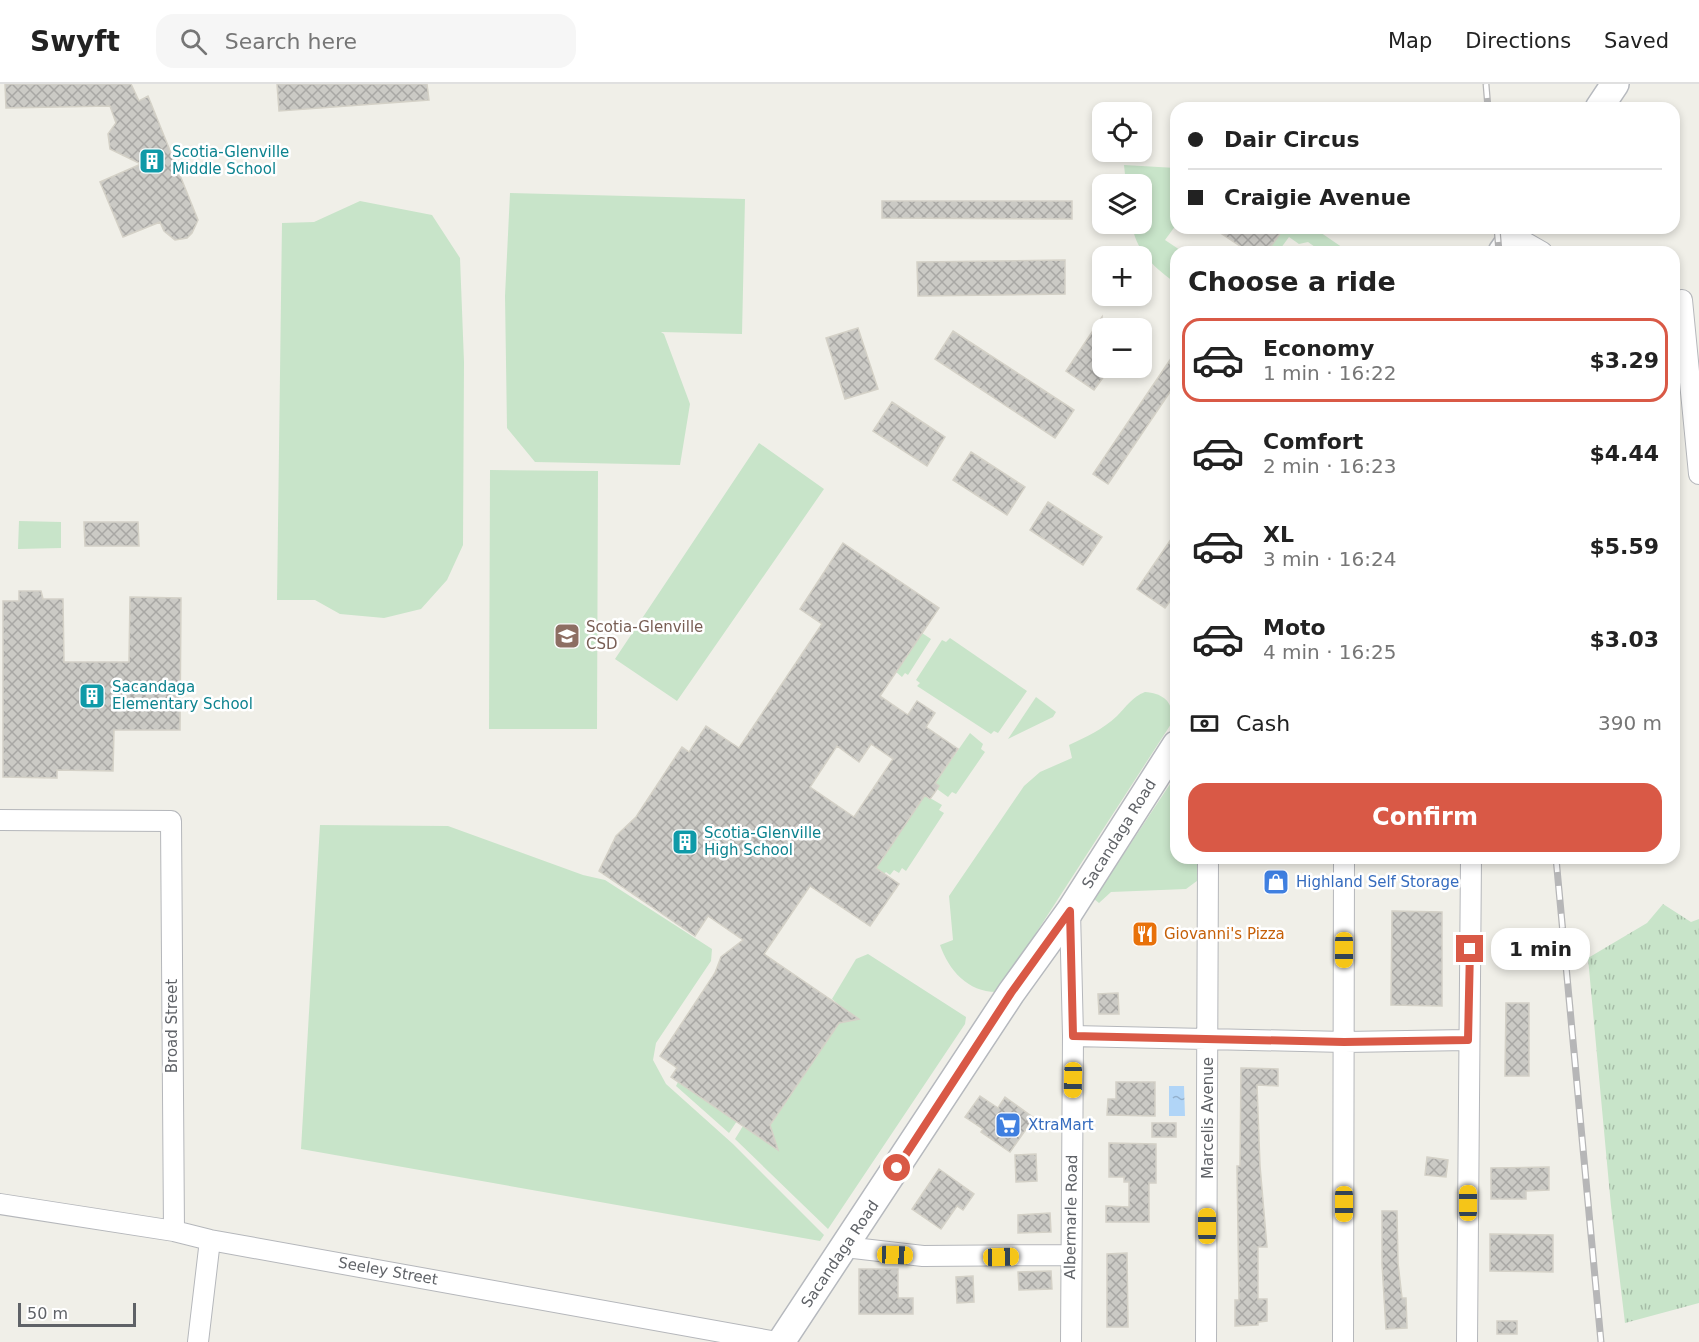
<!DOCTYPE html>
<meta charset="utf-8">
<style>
body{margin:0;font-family:"DejaVu Sans",sans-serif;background:#f6f6f6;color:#222;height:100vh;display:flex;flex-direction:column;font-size:22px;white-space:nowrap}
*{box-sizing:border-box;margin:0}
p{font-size:20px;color:#767676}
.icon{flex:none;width:33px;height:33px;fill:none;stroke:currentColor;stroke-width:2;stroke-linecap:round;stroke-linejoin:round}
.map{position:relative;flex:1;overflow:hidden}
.panel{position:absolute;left:1170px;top:162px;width:510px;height:618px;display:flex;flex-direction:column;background:#fff;border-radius:18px;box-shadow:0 3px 9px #0003}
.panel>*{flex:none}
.top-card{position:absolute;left:1170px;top:18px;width:510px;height:132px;border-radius:18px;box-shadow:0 3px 9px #0003;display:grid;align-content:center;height:132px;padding:0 18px;background:#fff}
.buttons{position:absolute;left:1092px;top:18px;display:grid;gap:12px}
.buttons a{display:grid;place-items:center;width:60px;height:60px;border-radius:12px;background:#fff;box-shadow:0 3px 9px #0003;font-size:30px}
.scale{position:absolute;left:18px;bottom:15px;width:118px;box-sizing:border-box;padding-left:6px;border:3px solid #5f6267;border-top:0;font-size:16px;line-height:21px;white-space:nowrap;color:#5f6267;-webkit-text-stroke:4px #fff;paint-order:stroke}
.end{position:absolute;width:27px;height:27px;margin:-14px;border:8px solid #d95946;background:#fff;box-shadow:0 0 0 3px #fff}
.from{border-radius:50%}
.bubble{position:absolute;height:42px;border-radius:18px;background:#fff;box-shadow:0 3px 9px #0003;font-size:20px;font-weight:700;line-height:42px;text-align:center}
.car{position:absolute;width:18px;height:36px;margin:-18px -9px;border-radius:8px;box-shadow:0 0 4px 2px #0007;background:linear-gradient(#f5c518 24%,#345 0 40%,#f5c518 0 76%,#345 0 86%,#f5c518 0)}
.top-card b{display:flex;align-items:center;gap:21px;height:57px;font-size:22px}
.top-card b+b{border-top:2px solid #e0e0e0}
.top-card i{width:15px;height:15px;background:#222}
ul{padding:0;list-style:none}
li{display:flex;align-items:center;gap:18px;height:84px;margin:0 12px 9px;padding:0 6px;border:3px solid transparent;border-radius:18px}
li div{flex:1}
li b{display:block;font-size:22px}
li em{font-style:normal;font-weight:700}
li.current{border-color:#d95946}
li>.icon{width:54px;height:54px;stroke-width:1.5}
h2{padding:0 18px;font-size:27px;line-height:72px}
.pay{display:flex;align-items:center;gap:15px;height:66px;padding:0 18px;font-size:22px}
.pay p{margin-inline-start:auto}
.primary-button{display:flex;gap:12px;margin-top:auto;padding:12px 18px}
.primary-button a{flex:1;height:69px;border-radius:18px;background:#d95946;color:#fff;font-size:24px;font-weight:700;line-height:69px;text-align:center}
header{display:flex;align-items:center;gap:36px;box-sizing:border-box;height:84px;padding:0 30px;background:#fff;border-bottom:2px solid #e0e0e0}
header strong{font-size:28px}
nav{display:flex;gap:33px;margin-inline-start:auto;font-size:21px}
.search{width:420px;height:54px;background:#f6f6f6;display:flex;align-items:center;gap:15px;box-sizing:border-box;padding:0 21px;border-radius:18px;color:#767676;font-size:22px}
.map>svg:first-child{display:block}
</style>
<header>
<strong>Swyft</strong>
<div class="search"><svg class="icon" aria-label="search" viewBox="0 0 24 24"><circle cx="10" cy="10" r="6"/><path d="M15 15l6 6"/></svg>Search here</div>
<nav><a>Map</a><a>Directions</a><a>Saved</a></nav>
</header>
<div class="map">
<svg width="1699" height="1258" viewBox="0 0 1699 1258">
<defs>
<pattern id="park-tufts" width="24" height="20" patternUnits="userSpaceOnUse" patternTransform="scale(1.5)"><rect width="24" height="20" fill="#c8e4c9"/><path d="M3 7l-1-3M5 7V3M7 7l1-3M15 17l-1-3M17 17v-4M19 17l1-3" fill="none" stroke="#a6bca7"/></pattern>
<pattern id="water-ripples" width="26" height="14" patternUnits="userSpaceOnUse" patternTransform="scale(1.5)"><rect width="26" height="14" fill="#b1d5f7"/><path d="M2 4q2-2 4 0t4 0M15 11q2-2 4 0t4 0" fill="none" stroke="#93b0cc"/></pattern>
<pattern id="building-cross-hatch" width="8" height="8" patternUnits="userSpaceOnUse" patternTransform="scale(1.5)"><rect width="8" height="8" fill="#cbcac5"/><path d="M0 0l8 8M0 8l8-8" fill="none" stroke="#a8a7a4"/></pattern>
</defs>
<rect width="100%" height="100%" fill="#f0efe8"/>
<path fill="#c8e4c9" d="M1124 81 1176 84V141L1165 156 1183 168H1176V199C1155 185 1135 166 1132 140H1142V100H1126Z
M510 109 745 115 742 250 661 248 664 250 690 320 680 381 535 378 507 344 505 212Z
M360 117 432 131 460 174 464 278 463 461 447 496 421 525 384 534 340 530 315 516H277L282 139 314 138Z
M1281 144H1314L1349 168H1322L1308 158 1299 160 1289 153 1278 168H1267Z
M759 359 824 405 677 617 615 575Z
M490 386 598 387 597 645H489Z
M19 437 61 438V464L18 465Z
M922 549 931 555 908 591 905 589 902 593 896 588Z
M950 554 1027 607 998 649 994 647 991 650 917 602 920 599 916 596 942 556 946 558Z
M1145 608C1164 609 1176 620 1171 640L998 908C969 909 949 887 940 861L953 856 949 812 1024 702 1040 688 1072 674 1069 661C1086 653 1102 646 1117 632 1127 622 1132 613 1145 608Z
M1036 613 1056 628 1053 633 1008 655Z
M970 649 983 660 981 665 985 668 956 710 952 708 948 713 937 705 935 699Z
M1176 691V774H1202L1201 794 1186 805 1111 808 1099 819 1094 815Z
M925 711 942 721 939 726 944 729 906 787 902 784 899 789 894 786 890 791 886 788 884 790 876 784Z
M320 741 448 742 583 791 605 796 712 865 711 877 656 959 653 976 666 1000 733 1060 824 1151 820 1157 301 1065Z
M868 870 966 933 965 940 828 1145 735 1055 743 1042 772 1054 773 1049 768 1045 841 935 852 932 832 915 856 875Z
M678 998 737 1037 729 1049 676 1002Z"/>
<path fill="url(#park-tufts)" d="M1663 820 1691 838 1699 835V1219L1625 1239 1611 1122 1588 874 1647 839Z"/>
<path fill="url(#water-ripples)" d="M1169 1002H1184L1185 1032H1169Z"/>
<path fill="url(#building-cross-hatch)" stroke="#d4d1c7" stroke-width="1.5" fill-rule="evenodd" d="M5 0H131L139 17 148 12 198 136 192 149 187 154 175 156 164 147 160 138 123 153 100 98 141 80 110 65 108 50 116 39 110 22 6 24Z
M277 0H427L429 16 279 27Z
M882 117H1072V135L882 134Z
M1213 144H1284L1267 168H1249Z
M1065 176V210L918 212 917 178Z
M1102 233V284H1110L1094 306 1066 287Z
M858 244 878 305 845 315 826 254Z
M953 247 1074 326 1055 354 935 275Z
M1176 267V299L1108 400 1093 390Z
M892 318 945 353 927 382 873 347Z
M971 368 1025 403 1007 431 953 396Z
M1048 418 1102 453 1083 481 1030 446Z
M84 438H138L139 462H85Z
M1176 448V509L1165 524 1137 505Z
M843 459 939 524 880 612 908 631 917 617 935 629 926 643 958 665 935 699 939 702 935 708 930 715 925 711 876 784 899 800 870 842 810 802 764 870 859 935 839 939 770 1041 778 1066 671 993 677 984 660 972 715 889 721 873 743 856 708 832 695 852 599 787 616 752 636 733 682 663 689 668 706 642 739 664 822 540 800 525ZM871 660 893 675 854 733 810 703 837 662 859 678Z
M19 507H41L43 515H63L64 578H129L130 513 181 514 180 646H114L113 687 57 686V694L3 693V517H19Z
M1392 827 1442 828V922L1391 921Z
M1118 909 1119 930H1099L1098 910Z
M1506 919H1529V992H1505Z
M1241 984 1278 985V1002L1257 1001 1260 1082 1267 1163H1258V1215H1267V1237L1258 1238V1241L1235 1242V1216H1239L1237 1082H1240Z
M1116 998H1155V1032L1107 1031 1108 1015H1116Z
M980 1012 998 1024 1005 1013 1034 1034 1010 1068 981 1048 983 1045 965 1033Z
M1152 1039H1176V1053H1152Z
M1109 1059 1156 1060V1099H1149V1138H1106V1122L1129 1123V1098H1124V1093H1109Z
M1036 1070 1037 1097 1016 1098 1015 1071Z
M1427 1073 1448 1076 1446 1093 1425 1091Z
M1549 1083V1106L1526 1107V1115H1491V1084Z
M939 1085 974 1110 963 1126 957 1122 941 1145 912 1125Z
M1382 1127H1397L1398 1179 1402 1214H1406L1407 1244 1386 1245 1382 1180Z
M1050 1129 1051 1148 1018 1149V1131Z
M1490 1150 1553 1151V1188L1490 1187Z
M1127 1169 1128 1243H1107V1170Z
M859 1185H898V1214H913V1230H859Z
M1051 1187 1052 1205 1019 1206 1018 1188Z
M973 1192 974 1218 957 1219 956 1193Z
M1497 1237H1517V1250H1497Z"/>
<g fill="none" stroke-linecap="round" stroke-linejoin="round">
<g stroke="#b5b7bb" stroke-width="22">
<path id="street" d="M1514 152 1542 168
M1682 216 1699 390
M0 736 171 737 174 1147
M1070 827 1073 952 1071 1258
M1073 952 1345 958 1468 956
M0 1120 174 1147 210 1156 777 1258
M845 1163 923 1172 1071 1171
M198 1258 210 1156
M1206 1258 1208 774
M1343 1258 1344 774
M1467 1258 1471 774"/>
</g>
<g stroke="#b6b9be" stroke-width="30">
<path id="secondary" d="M1599 24 1615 0
M1502 168 1519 144
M781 1258 1011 909 1070 827 1176 661"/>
</g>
<use href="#street" stroke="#fff" stroke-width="20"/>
<use href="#secondary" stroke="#fff" stroke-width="27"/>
<g stroke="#b6b6b7" stroke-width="7">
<path id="rail" d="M1486 0 1488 24
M1497 144 1499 168
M1556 774 1601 1258"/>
</g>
<use href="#rail" stroke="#fff" stroke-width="4.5" stroke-dasharray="14" stroke-linecap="butt"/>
</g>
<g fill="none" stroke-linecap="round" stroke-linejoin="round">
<path stroke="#d95946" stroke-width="8" d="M897 1084 1011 909 1070 827 1073 952 1344 958 1468 956 1470 865"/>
</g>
<defs>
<g id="building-square" transform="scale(1.35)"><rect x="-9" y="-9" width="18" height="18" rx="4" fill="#0f9aa8" stroke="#fff"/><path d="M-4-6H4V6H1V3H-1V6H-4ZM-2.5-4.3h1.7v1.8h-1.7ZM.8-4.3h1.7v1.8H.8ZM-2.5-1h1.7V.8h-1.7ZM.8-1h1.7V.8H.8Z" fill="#fff"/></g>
<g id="school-square" transform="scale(1.35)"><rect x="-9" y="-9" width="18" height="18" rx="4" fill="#8d6e63" stroke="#fff"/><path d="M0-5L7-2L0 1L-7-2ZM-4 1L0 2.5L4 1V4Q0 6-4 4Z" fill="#fff"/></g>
<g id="shop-square" transform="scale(1.35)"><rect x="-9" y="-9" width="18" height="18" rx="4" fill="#3f7fe0" stroke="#fff"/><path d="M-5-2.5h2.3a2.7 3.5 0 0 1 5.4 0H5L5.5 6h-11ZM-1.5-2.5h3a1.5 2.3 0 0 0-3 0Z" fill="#fff"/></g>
<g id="restaurant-square" transform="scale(1.35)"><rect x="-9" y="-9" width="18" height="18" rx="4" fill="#e8710a" stroke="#fff"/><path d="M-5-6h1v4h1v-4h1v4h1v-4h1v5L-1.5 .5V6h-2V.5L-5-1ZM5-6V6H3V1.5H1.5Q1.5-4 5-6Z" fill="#fff"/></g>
<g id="supermarket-square" transform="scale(1.35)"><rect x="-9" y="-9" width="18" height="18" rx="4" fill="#3f7fe0" stroke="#fff"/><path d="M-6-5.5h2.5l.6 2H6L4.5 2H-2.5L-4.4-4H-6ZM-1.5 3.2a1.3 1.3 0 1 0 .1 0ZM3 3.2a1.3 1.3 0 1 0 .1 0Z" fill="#fff"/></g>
</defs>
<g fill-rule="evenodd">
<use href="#building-square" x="152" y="77"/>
<use href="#school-square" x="567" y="552"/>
<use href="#building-square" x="92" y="612"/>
<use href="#building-square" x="685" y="758"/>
<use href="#shop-square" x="1276" y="798"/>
<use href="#restaurant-square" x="1145" y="850"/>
<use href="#supermarket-square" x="1008" y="1041"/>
</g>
<g text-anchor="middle" stroke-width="5" stroke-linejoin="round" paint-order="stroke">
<g font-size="15" fill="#0d838f" stroke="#fff" text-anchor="start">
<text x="172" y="73">Scotia-Glenville<tspan x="172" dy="17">Middle School</tspan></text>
<text x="112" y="608">Sacandaga<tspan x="112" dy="17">Elementary School</tspan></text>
<text x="704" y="754">Scotia-Glenville<tspan x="704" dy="17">High School</tspan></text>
</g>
<g font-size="15" fill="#785e54" stroke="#fff" text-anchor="start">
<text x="586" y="548">Scotia-Glenville<tspan x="586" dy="17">CSD</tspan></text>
</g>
<g font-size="15" fill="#5f6267" stroke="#fff">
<text transform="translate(1119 750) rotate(-58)" y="5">Sacandaga Road</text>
<text transform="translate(172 942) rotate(-90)" y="5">Broad Street</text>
<text transform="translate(1208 1034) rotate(-90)" y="5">Marcelis Avenue</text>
<text transform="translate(1071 1133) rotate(-89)" y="5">Albermarle Road</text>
<text transform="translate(840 1170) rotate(-56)" y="5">Sacandaga Road</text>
<text transform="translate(388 1187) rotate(10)" y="5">Seeley Street</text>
</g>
<g font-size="15" fill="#366cbe" stroke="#fff" text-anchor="start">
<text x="1296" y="803">Highland Self Storage</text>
<text x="1028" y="1046">XtraMart</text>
</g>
<g font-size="15" fill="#c56008" stroke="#fff" text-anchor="start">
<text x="1164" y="855">Giovanni's Pizza</text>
</g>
</g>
</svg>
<div class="buttons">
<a><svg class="icon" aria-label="locate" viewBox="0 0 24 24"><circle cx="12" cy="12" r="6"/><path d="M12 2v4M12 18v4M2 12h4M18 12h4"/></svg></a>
<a><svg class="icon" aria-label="layers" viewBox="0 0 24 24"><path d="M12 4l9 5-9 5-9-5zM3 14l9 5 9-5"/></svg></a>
<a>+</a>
<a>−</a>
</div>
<div class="scale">50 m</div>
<i class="end from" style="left:897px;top:1084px"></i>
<i class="end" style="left:1470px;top:865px"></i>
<div class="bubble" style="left:1491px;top:844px;width:99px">1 min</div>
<i class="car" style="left:1344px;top:866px;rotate:180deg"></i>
<i class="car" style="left:1073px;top:996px;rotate:181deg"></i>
<i class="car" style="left:1468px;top:1119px;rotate:0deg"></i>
<i class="car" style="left:1344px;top:1120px;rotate:180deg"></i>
<i class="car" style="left:1207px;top:1142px;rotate:0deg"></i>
<i class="car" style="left:895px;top:1171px;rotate:92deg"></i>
<i class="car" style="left:1001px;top:1173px;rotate:89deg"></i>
<div class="top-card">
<b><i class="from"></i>Dair Circus</b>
<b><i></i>Craigie Avenue</b>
</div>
<section class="panel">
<h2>Choose a ride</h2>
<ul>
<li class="current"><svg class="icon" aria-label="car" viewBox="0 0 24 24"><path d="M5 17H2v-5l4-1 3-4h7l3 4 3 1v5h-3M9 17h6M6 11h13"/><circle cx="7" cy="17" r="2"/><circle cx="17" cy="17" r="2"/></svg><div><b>Economy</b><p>1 min · 16:22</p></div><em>$3.29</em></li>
<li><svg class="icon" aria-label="car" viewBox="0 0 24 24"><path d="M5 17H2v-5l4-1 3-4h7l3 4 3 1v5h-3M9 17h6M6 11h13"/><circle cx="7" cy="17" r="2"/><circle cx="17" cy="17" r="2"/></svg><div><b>Comfort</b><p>2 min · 16:23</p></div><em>$4.44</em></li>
<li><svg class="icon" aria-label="car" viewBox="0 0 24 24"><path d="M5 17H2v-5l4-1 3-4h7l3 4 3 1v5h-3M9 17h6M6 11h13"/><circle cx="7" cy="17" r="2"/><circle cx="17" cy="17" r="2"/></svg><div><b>XL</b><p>3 min · 16:24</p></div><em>$5.59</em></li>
<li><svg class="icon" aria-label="car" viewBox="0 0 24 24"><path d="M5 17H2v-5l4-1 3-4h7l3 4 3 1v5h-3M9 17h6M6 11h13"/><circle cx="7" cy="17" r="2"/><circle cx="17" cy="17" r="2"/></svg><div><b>Moto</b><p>4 min · 16:25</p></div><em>$3.03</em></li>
</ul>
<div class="pay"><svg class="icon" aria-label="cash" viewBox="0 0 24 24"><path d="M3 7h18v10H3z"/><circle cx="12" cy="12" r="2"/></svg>Cash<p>390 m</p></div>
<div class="primary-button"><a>Confirm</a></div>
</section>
</div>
